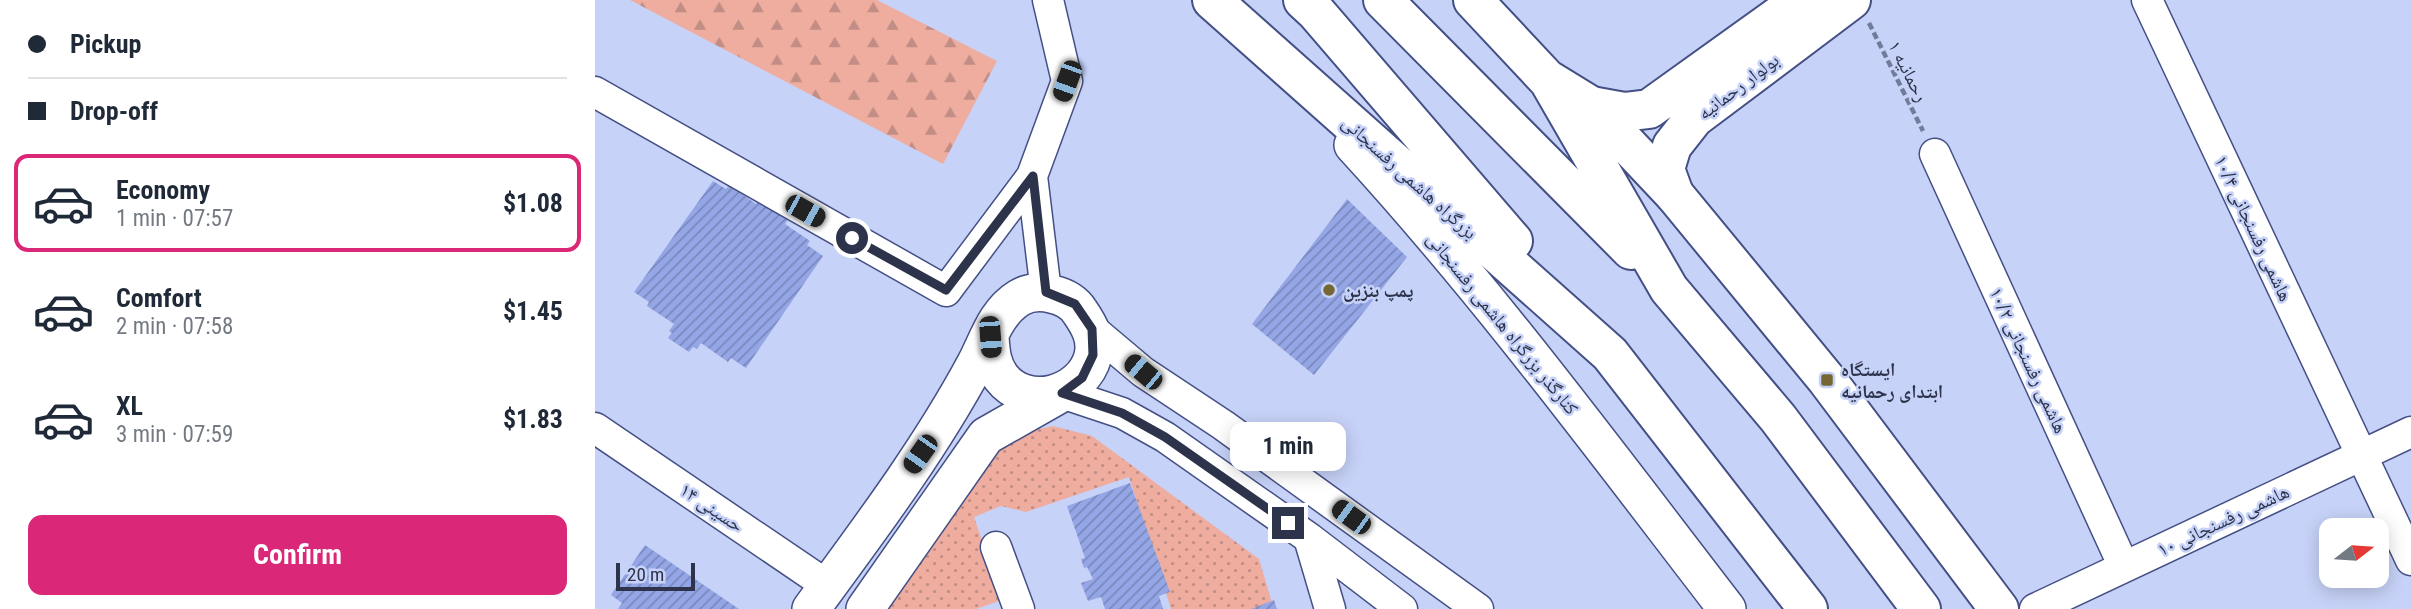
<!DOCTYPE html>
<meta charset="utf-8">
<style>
body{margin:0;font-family:"Roboto Condensed","Noto Naskh Arabic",sans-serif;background:#f2f2f3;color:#1f2937;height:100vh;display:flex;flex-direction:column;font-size:26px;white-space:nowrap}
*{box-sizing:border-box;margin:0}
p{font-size:23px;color:#747a83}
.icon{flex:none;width:38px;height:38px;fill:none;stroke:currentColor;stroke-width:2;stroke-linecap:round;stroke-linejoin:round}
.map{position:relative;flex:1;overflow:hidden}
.side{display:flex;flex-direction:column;background:#fff;width:595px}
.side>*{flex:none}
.hud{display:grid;align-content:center;height:154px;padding:0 28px;background:#fff}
.needle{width:46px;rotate:73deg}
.fabs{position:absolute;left:1724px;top:518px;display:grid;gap:14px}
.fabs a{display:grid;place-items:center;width:70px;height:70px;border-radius:14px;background:#fff;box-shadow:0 4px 18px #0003;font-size:35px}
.scale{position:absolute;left:21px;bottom:18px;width:79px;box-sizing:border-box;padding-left:7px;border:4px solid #2c334b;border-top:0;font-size:19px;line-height:24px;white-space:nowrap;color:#2c334b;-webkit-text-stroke:5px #c7d2f8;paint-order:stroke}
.end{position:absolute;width:32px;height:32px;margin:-16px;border:9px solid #2c334b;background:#fff;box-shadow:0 0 0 4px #fff}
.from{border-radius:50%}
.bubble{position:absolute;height:49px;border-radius:14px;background:#fff;box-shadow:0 4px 18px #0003;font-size:23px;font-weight:700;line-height:49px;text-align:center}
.car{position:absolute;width:21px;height:42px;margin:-21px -10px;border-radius:9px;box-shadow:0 0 5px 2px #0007;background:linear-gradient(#222 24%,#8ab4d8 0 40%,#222 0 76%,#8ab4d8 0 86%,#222 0)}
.hud b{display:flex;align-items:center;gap:24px;height:66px;font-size:26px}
.hud b+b{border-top:2px solid #e0e1e3}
.hud i{width:18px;height:18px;background:#1f2937}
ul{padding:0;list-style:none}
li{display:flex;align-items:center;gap:21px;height:98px;margin:0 14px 10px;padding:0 14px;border:4px solid transparent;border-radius:14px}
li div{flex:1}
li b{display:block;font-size:26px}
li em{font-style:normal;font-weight:700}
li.selected{border-color:#db2777}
li>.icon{width:63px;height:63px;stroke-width:1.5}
.cta{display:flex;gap:14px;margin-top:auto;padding:14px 28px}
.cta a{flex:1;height:80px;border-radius:14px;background:#db2777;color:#fff;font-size:28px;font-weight:700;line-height:80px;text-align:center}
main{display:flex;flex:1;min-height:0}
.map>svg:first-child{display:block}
</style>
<main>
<section class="side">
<div class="hud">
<b><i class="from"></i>Pickup</b>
<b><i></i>Drop-off</b>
</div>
<ul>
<li class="selected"><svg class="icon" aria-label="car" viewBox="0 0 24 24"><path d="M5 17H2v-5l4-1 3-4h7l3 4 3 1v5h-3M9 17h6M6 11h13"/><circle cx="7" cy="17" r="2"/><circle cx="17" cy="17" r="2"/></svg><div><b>Economy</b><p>1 min · 07:57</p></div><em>$1.08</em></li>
<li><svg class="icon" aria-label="car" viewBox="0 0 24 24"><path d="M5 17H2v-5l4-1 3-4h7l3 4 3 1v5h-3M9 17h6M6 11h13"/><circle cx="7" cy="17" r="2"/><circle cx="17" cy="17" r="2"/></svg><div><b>Comfort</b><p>2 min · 07:58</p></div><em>$1.45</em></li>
<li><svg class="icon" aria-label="car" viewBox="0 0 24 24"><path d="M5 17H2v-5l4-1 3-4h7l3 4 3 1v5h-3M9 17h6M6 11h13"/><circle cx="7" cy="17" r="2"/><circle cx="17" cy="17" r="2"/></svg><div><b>XL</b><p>3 min · 07:59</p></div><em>$1.83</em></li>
</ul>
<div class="cta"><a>Confirm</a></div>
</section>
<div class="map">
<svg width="1816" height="609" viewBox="0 0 1816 609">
<defs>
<pattern id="grass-dots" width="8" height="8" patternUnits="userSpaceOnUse" patternTransform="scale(1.75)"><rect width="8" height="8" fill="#eead9f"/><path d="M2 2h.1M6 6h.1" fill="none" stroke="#c18d84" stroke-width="1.8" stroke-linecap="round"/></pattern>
<pattern id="forest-firs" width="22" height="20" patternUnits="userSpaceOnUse" patternTransform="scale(1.75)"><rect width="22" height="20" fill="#eead9f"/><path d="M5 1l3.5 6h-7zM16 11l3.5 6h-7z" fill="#c18d84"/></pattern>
<pattern id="building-hatch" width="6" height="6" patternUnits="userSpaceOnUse" patternTransform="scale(1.75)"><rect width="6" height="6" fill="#94a6e6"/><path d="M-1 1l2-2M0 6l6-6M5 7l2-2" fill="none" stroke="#7988bc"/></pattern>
</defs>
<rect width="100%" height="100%" fill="#c7d2f8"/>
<path fill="url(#grass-dots)" d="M458 426 497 436 664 559 678 606 669 609H576L534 477 431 512 406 506 379 517 407 600 381 609H279L363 481 421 434Z"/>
<path fill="url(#forest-firs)" d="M35 0H282L402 61 348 164Z"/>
<path fill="url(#building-hatch)" d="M118 181 131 189 134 185 161 204 165 198 195 216 190 224 215 241 212 245 228 256 151 368 136 358 133 362 106 343 102 349 98 347 94 352 73 338 77 333 74 331 79 324 52 306 54 302 39 292Z
M752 199 812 257 719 375 657 324Z
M535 483 575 592 564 596 568 609H510L506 597 493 601 486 583 498 579 492 567 489 568 486 559 490 558 472 506Z
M50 545 144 609H23L27 603 16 595Z
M679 600 682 609H656Z"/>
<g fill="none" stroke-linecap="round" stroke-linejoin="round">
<g stroke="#445085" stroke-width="33">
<path id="minor" d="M1552 0 1816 560
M0 92 351 291 437 176
M1340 154 1529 567
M451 292 437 176 472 81 453 0
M497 329 548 372 628 425 883 609
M467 393 527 413 570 437 714 538 807 609
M0 428 233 586
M714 538 735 609
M401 547 424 609
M1440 609 1816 432"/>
</g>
<g stroke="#445085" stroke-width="40">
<path id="tertiary" d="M758 145C892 291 1011 452 1132 609
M216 609C274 530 335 449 381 363 393 340 401 312 424 298 442 287 474 294 485 312 494 325 502 339 498 356 488 395 432 411 406 377 397 365 396 352 395 337
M270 609 391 436 465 394"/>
</g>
<g stroke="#445085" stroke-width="42">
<path id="secondary" d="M996 106 1029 112 1054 109 1206 0
M1079 194 1070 169 1077 146 1099 118 1256 0"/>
</g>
<g stroke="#445085" stroke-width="42">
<path id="trunk" d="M617 0 1015 354 1213 609
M708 0 721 12 918 241
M788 0 1036 250
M878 0 952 79 996 106 1079 194 1232 380 1404 609
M955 83 1074 289 1183 418 1326 609"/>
</g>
<path stroke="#727b9a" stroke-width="4.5" stroke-dasharray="7 3.5" stroke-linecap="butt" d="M1274 23 1328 131"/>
<use href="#minor" stroke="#fff" stroke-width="30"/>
<use href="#tertiary" stroke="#fff" stroke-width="37"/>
<use href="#secondary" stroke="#fff" stroke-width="38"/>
<use href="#trunk" stroke="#fff" stroke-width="38"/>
</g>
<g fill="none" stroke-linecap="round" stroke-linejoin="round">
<path stroke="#2c334b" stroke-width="9" d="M257 238 351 290 438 176 451 292 480 304 497 329 498 355 487 378 467 393 527 413 570 437 693 523"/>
</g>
<g fill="#766633" stroke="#c7d2f8" stroke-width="2.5">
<circle cx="734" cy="290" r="7"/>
<rect x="1225" y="373" width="14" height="14" rx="3.5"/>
</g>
<g text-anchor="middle" stroke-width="5" stroke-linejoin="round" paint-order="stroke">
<g font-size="19" fill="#2c334b" stroke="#c7d2f8">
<text transform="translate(1314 71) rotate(63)" y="7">رحمانیه ۱</text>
<text transform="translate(1143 86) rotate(-37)" y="7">بولوار رحمانیه</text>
<text transform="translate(815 177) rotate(42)" y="7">بزرگراه هاشمی رفسنجانی</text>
<text transform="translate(1659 228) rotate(65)" y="7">هاشمی رفسنجانی ۱۰/۴</text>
<text transform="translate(908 323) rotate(51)" y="7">کنارگذر بزرگراه هاشمی رفسنجانی</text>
<text transform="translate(1434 360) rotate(65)" y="7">هاشمی رفسنجانی ۱۰/۲</text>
<text transform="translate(117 507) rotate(34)" y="7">حسینی ۱۴</text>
<text transform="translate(1628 520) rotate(-25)" y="7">هاشمی رفسنجانی ۱۰</text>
</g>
<g font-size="19" font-weight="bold" fill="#2c334b" stroke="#c7d2f8" text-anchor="start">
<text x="748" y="297">پمپ بنزین</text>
<text x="1246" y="376">ایستگاه<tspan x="1246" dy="22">ابتدای رحمانیه</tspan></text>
</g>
</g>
</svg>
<div class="fabs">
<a><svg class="needle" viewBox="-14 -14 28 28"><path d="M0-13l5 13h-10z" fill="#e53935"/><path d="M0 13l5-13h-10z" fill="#747a83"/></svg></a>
</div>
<div class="scale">20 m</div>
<i class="end from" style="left:257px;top:238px"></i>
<i class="end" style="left:693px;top:523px"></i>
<div class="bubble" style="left:635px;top:422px;width:116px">1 min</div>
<i class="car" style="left:472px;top:81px;rotate:200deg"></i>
<i class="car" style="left:210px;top:211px;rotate:119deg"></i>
<i class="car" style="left:395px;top:337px;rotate:176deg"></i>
<i class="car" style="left:548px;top:372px;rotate:310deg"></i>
<i class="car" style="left:325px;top:454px;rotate:215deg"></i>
<i class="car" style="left:756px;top:517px;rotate:306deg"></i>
</div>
</main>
